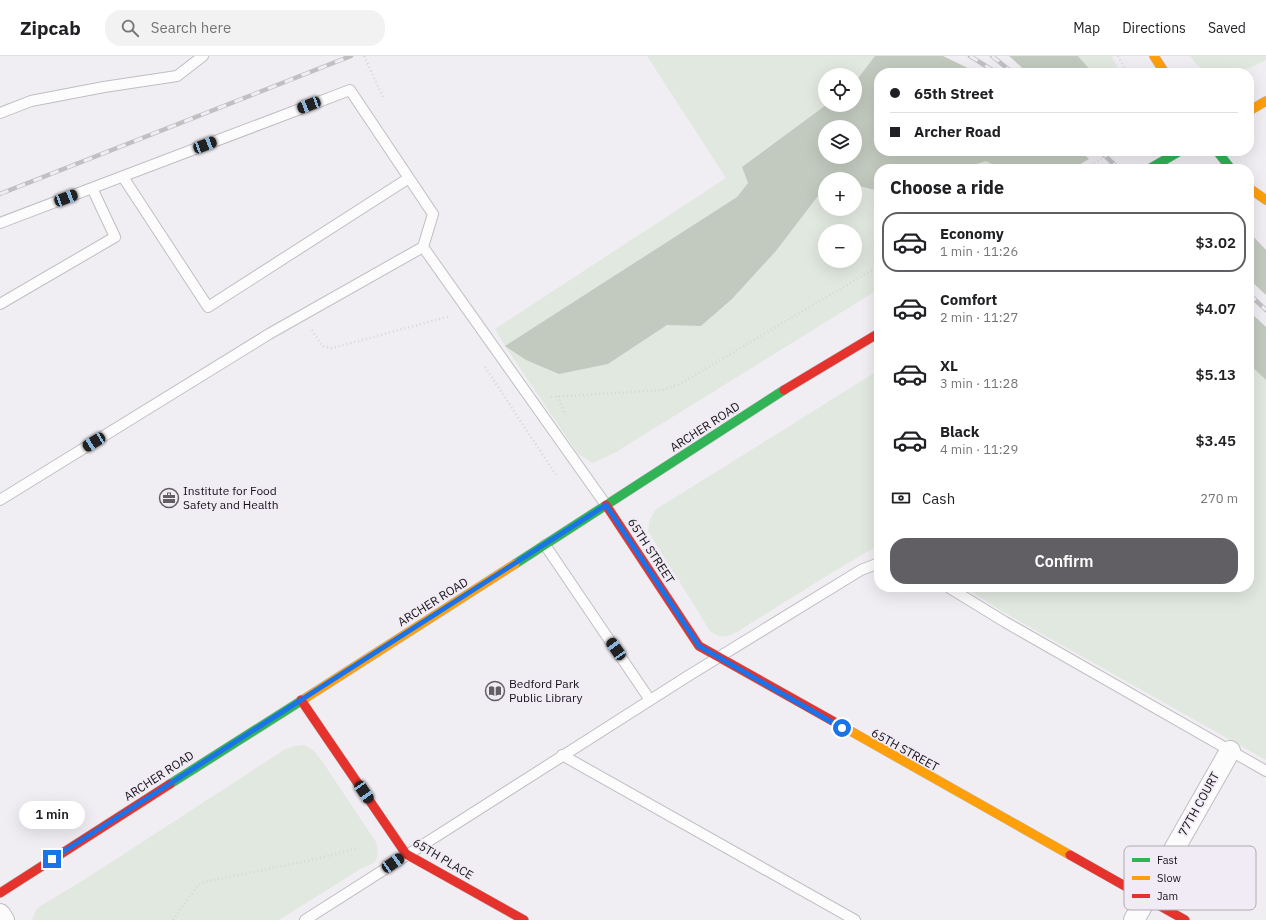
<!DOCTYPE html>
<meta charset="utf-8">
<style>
body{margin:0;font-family:"IBM Plex Sans",sans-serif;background:#f2f2f2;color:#202124;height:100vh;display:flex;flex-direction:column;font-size:15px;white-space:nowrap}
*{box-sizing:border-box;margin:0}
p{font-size:13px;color:#757577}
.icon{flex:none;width:22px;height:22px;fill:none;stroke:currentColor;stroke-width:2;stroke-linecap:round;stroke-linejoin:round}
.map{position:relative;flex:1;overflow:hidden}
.details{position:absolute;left:874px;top:108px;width:380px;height:428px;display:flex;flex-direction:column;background:#fff;border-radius:16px;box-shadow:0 4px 16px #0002}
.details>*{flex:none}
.hud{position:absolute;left:874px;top:12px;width:380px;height:88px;border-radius:16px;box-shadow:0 4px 16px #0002;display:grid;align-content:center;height:88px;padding:0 16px;background:#fff}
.tools{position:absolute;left:818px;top:12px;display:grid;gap:8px}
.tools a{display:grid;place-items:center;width:44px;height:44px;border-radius:50%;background:#fff;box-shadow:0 4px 16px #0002;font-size:20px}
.end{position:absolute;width:18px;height:18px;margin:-9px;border:5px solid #1a73e8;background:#fff;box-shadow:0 0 0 2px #fff}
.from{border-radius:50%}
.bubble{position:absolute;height:28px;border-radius:14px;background:#fff;box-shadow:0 4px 16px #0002;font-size:13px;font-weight:600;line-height:28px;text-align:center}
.car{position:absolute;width:12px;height:24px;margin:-12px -6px;border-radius:5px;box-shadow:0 0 3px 1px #0007;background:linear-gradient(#222 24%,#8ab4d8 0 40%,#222 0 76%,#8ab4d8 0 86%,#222 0)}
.hud b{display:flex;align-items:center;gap:14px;height:38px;font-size:15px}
.hud b+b{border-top:1px solid #e0e0e0}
.hud i{width:10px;height:10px;background:#202124}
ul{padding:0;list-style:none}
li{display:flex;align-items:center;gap:12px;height:60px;margin:0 8px 6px;padding:0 8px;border:2px solid transparent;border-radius:16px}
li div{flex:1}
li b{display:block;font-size:15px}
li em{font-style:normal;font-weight:600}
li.active{border-color:#625f64}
li>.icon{width:36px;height:36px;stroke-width:1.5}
h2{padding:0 16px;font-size:18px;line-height:48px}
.pay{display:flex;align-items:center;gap:10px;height:44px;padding:0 16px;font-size:15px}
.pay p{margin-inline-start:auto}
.primary-button{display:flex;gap:8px;margin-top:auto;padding:8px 16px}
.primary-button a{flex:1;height:46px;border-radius:16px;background:#625f64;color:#fff;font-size:16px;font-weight:600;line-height:46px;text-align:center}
header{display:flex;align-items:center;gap:24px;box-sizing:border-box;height:56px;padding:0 20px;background:#fff;border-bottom:1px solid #e0e0e0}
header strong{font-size:19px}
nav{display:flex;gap:22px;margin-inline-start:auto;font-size:14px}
.search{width:280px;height:36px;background:#f2f2f2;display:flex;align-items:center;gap:10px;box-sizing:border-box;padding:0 14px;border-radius:16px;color:#757577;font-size:15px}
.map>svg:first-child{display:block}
</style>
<header>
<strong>Zipcab</strong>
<div class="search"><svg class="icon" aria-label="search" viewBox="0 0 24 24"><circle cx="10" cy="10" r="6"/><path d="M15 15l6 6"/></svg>Search here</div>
<nav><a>Map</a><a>Directions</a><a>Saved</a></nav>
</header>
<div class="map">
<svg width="1266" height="864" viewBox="0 0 1266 864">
<rect width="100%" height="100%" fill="#f0edf3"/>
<path fill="#e1e8df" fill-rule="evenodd" d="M647 0H875L855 26V19H825L826 49 742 111 748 127 737 141 505 290 608 308 667 269 701 270 732 243 776 195 818 140 825 137V153H855V129L879 135V233L616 396 593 407 578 398 505 290 495 273 726 122ZM825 175H855V205H825Z
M1078 0H1112L1120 17H1093Z
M1190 0H1266V4C1241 17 1209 29 1190 0Z
M986 105 1001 113H961Z
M1249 308 1266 324V704L998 553 965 531H1249Z
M879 314V489L836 514 740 574C728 581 722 584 710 575L648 475 650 464 655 454Z
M305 689 314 695 322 705 376 786C380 802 378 807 362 812L279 864H32L36 854 42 849 87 822 284 694 294 690Z"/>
<path fill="#c2cabf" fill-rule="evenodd" d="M875 0H943L978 17H879V95H1081L1089 103 1072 113H1001L986 105 961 113H879V135L855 129V123H825V137L818 140 776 195 732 243 701 270 667 269 608 308 559 318 526 304 505 290 737 141 748 127 742 111 826 49H855V26ZM825 71H855V101H825Z
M1009 0H1078L1093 17H1028Z
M1249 176 1266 194V239L1249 223Z
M1249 255 1266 271V324L1249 308Z"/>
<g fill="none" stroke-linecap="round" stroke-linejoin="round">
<g stroke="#c0bec2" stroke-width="12">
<path id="lane" d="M0 57 31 45 104 31 177 20 203 0
M123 121 208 251 409 122
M0 167 350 34 433 158 423 191 606 449
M0 248 115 181 92 132
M0 444 269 278 423 191
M545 489 650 644
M948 531 1005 566 1266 715
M562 699 855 864
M305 864 688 620 861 514 879 507"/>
</g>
<g stroke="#c0bec2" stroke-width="22">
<path id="street" d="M0 858 4 864
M1134 864 1230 695"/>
</g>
<g stroke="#c0bec2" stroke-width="10">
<path id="fast" d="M1217 95 1231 113
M1149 113 1180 95
M515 508 784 334
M170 728 304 643"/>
</g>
<g stroke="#c0bec2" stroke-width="10">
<path id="slow" d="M1154 0 1165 17
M1249 55 1266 45
M1249 132 1266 144
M304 643 515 508
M847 673 1070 799"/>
</g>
<g stroke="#c0bec2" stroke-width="10">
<path id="jam" d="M784 334 879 277
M606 449 699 590 847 673
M301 644 406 798 524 864
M1070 799 1185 864
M0 837 170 728"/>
</g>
<path stroke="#d7d6d8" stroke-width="2.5" stroke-dasharray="1 3" stroke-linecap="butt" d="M364 0 383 41
M1118 0 1127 17
M1084 113 1094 107
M312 274 322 290 332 292 451 260
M485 311 556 419
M558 340 565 359
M551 341 662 334 678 329 879 210
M173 864 198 829 204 826 316 803 358 792"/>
<use href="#lane" stroke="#fdfcfd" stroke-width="10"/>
<use href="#street" stroke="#fdfcfd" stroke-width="20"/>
<use href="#fast" stroke="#30b455" stroke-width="9"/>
<use href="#slow" stroke="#ff9f0a" stroke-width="9"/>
<use href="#jam" stroke="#e5322d" stroke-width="9"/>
<g stroke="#c0c0c1" stroke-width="4.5">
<path id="rail" d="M970 0 997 17
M992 0 1013 17
M1100 95 1119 113
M0 138 351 0
M1249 238 1266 254"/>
</g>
<use href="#rail" stroke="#f1ebf5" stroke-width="3" stroke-dasharray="9" stroke-linecap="butt"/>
<path stroke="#d7d6d8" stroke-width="2.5" stroke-dasharray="1 3" stroke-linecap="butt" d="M1094 107 1114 95"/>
</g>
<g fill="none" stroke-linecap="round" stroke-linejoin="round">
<path stroke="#1a73e8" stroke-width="5" d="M52 803 606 449 699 590 842 672"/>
</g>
<defs>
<g id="office-ring" transform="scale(1)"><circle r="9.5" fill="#f1ebf5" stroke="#625f64" stroke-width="1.5"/><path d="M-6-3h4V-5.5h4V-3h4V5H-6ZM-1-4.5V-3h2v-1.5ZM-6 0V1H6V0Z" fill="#625f64"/></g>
<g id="library-ring" transform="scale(1)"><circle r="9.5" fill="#f1ebf5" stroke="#625f64" stroke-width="1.5"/><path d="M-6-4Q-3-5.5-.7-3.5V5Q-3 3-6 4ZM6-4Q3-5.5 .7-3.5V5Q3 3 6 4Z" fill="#625f64"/></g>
</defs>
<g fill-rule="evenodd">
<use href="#office-ring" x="169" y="442"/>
<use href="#library-ring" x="495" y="635"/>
</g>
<g text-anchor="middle" stroke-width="3.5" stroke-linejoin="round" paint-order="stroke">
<g font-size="12" fill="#161317" stroke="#f1ebf5">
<text transform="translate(705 371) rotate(-33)" y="4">ARCHER ROAD</text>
<text transform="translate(651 495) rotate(57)" y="4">65TH STREET</text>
<text transform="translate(433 546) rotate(-32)" y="4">ARCHER ROAD</text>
<text transform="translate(905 694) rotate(29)" y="4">65TH STREET</text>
<text transform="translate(159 720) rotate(-33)" y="4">ARCHER ROAD</text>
<text transform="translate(1199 748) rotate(-61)" y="4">77TH COURT</text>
<text transform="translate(443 803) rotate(31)" y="4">65TH PLACE</text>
</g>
<g font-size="12" fill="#161317" stroke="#f1ebf5" text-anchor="start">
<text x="183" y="439">Institute for Food<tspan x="183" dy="14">Safety and Health</tspan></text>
<text x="509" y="632">Bedford Park<tspan x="509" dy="14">Public Library</tspan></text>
</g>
</g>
<rect x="1124" y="790" width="132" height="64" rx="6" fill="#f1ebf5" stroke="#afaab2" stroke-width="1"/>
<rect x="1132" y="802" width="18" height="4" fill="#30b455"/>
<rect x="1132" y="820" width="18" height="4" fill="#ff9f0a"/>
<rect x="1132" y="838" width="18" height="4" fill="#e5322d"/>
<g font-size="11" fill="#161317">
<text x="1157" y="808">Fast</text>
<text x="1157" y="826">Slow</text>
<text x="1157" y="844">Jam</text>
</g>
</svg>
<div class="tools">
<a><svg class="icon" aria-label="locate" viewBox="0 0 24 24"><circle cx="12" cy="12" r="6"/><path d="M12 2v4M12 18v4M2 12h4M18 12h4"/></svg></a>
<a><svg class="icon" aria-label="layers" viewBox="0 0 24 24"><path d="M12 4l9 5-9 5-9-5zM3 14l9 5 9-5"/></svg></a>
<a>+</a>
<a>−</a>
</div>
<i class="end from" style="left:842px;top:672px"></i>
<i class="end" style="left:52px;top:803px"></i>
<div class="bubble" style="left:19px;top:745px;width:66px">1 min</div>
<i class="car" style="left:309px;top:49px;rotate:249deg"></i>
<i class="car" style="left:205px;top:89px;rotate:69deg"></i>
<i class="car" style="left:66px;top:142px;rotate:69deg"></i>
<i class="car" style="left:94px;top:386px;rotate:238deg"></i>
<i class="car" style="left:616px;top:593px;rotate:325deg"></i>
<i class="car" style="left:364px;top:736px;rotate:146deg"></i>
<i class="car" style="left:393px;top:807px;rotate:56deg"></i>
<div class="hud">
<b><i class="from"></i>65th Street</b>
<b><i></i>Archer Road</b>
</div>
<section class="details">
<h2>Choose a ride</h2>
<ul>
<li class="active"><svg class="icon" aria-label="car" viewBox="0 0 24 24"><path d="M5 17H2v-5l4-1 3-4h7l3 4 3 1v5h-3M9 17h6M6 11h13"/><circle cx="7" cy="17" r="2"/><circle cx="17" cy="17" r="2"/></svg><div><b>Economy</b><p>1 min · 11:26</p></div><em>$3.02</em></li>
<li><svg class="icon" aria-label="car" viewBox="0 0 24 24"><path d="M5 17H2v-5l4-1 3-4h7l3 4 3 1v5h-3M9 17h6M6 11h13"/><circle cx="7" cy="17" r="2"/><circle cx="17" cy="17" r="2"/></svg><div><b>Comfort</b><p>2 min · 11:27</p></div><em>$4.07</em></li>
<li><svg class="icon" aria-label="car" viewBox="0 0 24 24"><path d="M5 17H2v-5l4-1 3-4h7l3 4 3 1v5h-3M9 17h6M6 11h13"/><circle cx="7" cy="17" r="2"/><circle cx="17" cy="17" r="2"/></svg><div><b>XL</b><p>3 min · 11:28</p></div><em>$5.13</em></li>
<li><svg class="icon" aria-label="car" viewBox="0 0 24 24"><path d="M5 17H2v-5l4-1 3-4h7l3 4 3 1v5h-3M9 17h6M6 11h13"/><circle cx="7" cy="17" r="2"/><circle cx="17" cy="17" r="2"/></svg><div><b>Black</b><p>4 min · 11:29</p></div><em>$3.45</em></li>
</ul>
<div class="pay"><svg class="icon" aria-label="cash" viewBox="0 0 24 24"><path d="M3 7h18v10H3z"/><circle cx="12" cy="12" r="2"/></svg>Cash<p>270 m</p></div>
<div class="primary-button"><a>Confirm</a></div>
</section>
</div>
